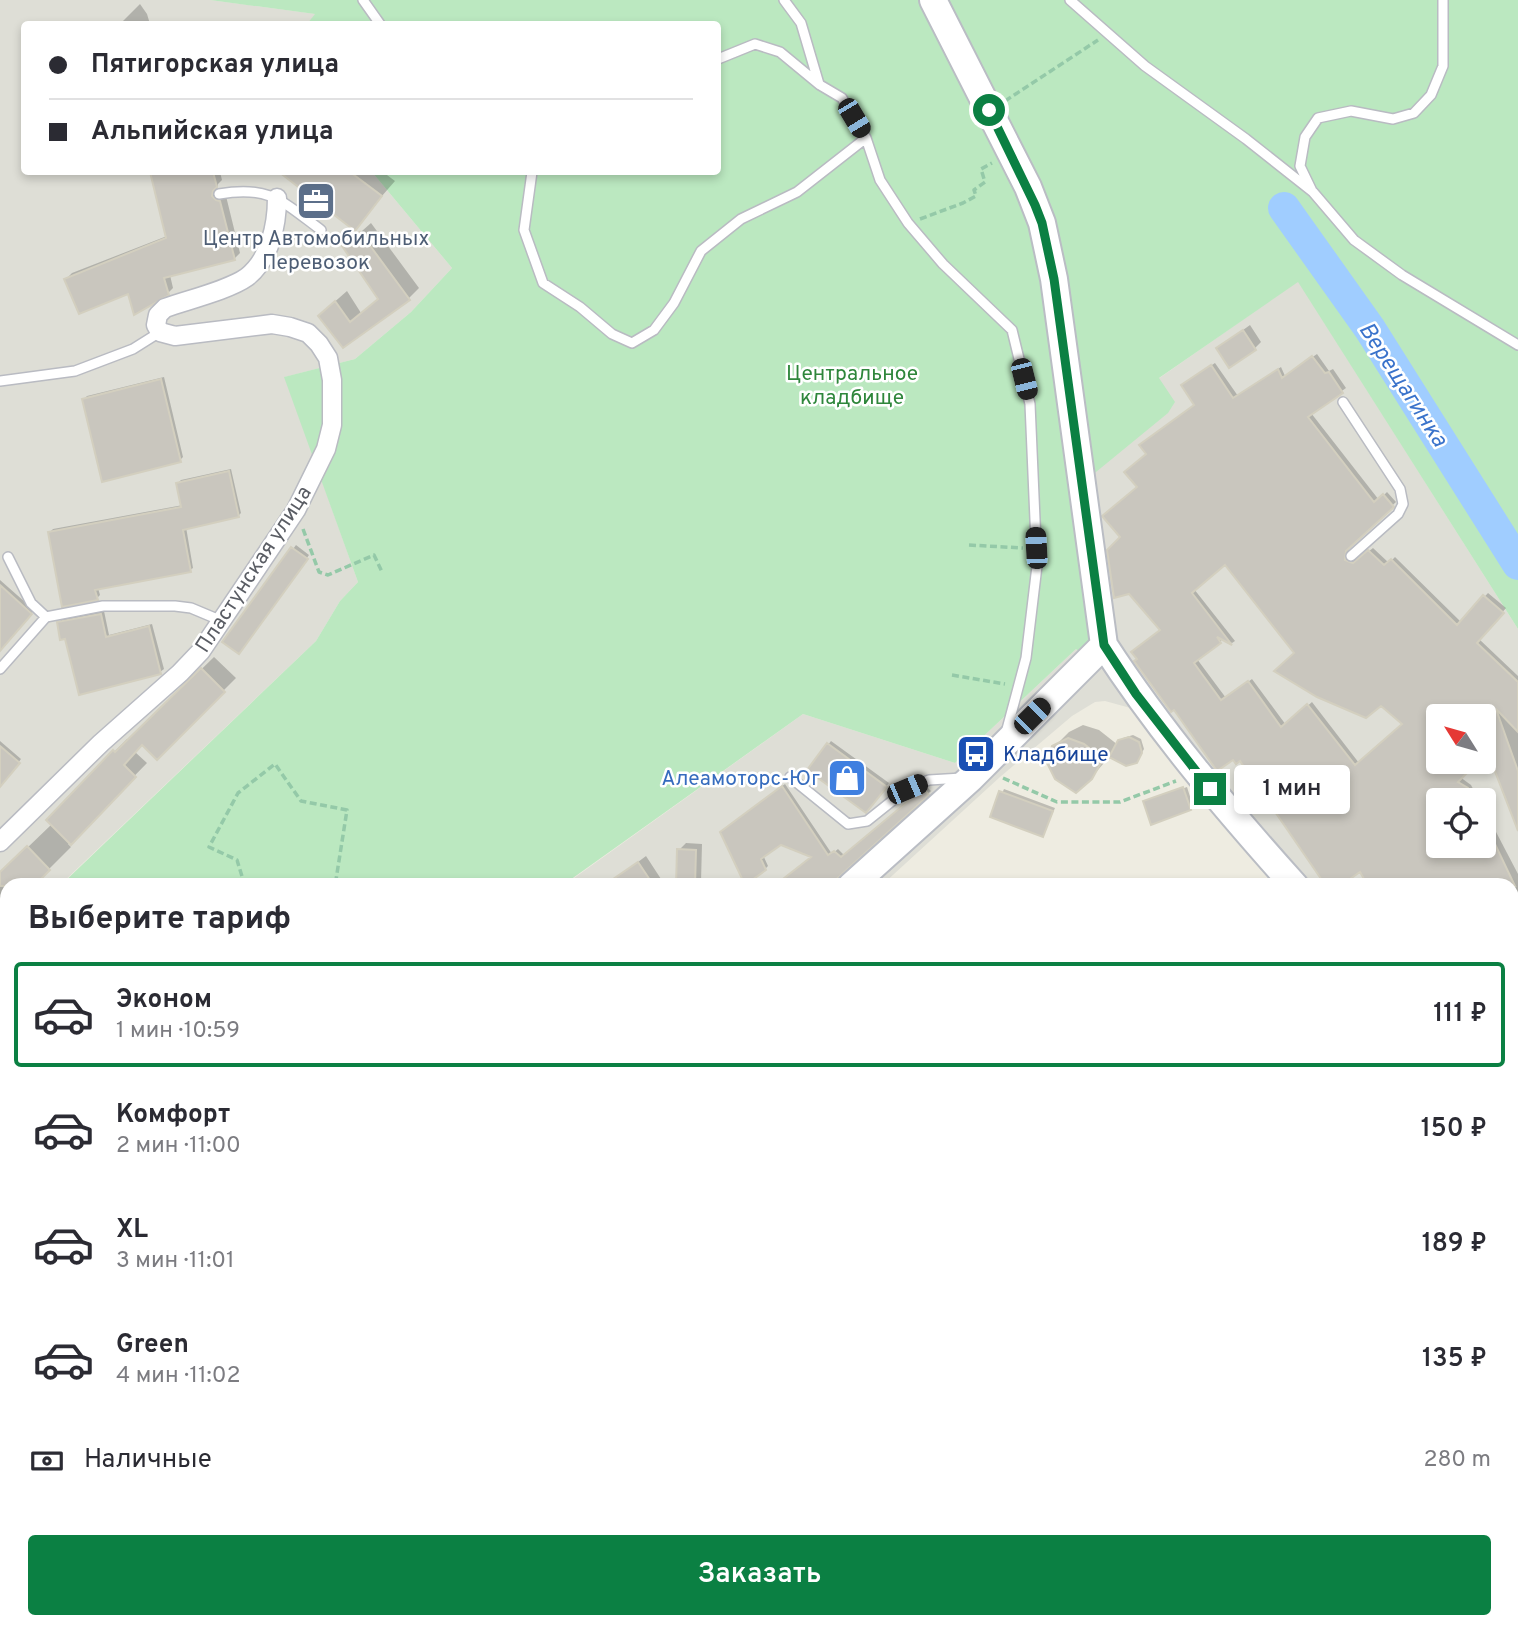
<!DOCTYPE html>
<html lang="ru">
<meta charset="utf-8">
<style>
body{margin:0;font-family:Overpass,sans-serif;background:#f7f7f7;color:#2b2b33;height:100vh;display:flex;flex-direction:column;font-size:26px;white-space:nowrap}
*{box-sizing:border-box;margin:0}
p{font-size:23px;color:#7c7c81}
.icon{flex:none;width:38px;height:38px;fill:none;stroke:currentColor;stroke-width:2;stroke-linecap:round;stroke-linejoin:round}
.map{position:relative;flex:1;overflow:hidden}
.drawer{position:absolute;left:0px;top:878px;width:1519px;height:751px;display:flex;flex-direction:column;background:#fff;border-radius:21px 21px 0 0;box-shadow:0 4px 10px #0003}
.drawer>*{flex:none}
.guide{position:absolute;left:21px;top:21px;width:700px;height:154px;border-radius:7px;box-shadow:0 4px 10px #0003;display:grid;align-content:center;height:154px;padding:0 28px;background:#fff}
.needle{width:46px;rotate:307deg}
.buttons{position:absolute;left:1426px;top:704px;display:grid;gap:14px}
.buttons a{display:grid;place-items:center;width:70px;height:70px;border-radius:7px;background:#fff;box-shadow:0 4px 10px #0003;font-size:35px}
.end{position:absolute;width:32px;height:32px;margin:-16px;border:9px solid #0b8043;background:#fff;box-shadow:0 0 0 4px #fff}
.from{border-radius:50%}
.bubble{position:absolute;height:49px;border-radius:7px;background:#fff;box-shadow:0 4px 10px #0003;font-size:23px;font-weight:600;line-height:49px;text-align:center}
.car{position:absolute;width:21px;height:42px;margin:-21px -10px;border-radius:9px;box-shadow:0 0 5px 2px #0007;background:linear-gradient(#222 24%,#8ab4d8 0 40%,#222 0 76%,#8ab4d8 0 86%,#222 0)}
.guide b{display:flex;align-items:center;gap:24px;height:66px;font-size:26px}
.guide b+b{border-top:2px solid #e1e1e2}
.guide i{width:18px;height:18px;background:#2b2b33}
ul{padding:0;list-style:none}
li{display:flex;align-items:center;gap:21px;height:105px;margin:0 14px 10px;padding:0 14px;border:4px solid transparent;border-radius:7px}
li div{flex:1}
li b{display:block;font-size:26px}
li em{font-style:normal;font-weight:600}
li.on{border-color:#0b8043}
li>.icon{width:63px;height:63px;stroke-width:1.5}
h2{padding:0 28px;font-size:32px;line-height:84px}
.pay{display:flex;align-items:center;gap:18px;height:77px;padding:0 28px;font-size:26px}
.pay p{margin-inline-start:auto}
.button{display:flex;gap:14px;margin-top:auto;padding:14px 28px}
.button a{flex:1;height:80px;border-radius:7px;background:#0b8043;color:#fff;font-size:28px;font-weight:600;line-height:80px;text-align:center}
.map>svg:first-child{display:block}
</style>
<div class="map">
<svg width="1518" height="1629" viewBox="0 0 1518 1629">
<rect width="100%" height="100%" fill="#eeece1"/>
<path fill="#deded6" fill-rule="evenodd" d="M0 0H210L316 14 307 24H24V172H372L452 268 411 312 355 359 285 377 358 582 340 601 316 641 60 885 7 886V1015L0 1020Z
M1298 281 1518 629V1251L1512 1240V886L1292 885 1145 712 1105 701 1095 702 1072 716 1000 777 882 885 563 886 803 714 955 763 1076 649 1095 664 1085 481 1158 379ZM1438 716H1484V761H1438ZM1438 800H1484V845H1438Z
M1518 1292V1437L1512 1431V1319Z"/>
<path fill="#fde2db" d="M1512 1431 1518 1437V1629H489L488 1622H1512Z"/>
<path fill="#bbe8c0" d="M210 0H1518V629L1298 282 1159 378 1175 402 1168 413 1085 481 1096 665 1076 649 955 763 803 714 563 885 60 886 316 641 340 601 358 582 284 377 355 359 411 312 452 268 372 172H718V24H307L315 14Z
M7 1015V1328L0 1331V1020Z
M98 1622H146L150 1629H103Z
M186 1622H323L306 1629H175Z"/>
<path fill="#0003" fill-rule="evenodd" d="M140 4 147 14 150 24H120Z
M151 172H220L222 180 218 184 217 189 221 195 226 196 240 253 234 259 170 275 173 288 168 293 129 292 66 279 72 273 167 236Z
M282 172H383L395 181 354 228Z
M371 223 419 288 408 299 344 346 331 305 347 291 361 313 380 298 344 247Z
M1250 325 1261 342 1254 349 1218 348Z
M1317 354 1329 371 1333 369 1346 388 1311 413 1379 500 1387 492 1396 502 1349 546 1348 557 1358 560 1373 548 1389 563 1395 557 1461 622 1488 593 1506 608 1479 639 1518 676V831L1488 750 1484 754V716H1438V761L1471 785 1479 800H1438V845H1484V809L1518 874V928L1512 911V886L1361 869 1240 759 1139 659 1162 630 1123 537 1148 454 1196 404 1186 382 1215 363 1238 396 1281 367 1285 376ZM1225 562 1296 653 1381 703 1404 723 1359 763 1312 702 1286 725 1252 679 1226 698 1197 659 1223 639 1232 643 1235 641 1194 589Z
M164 377 183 457 180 460 84 399 87 396Z
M231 469 241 513 238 516 186 527 193 568 190 570 98 588 100 595 97 598 50 532 53 529 183 505 178 483 181 480Z
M296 545 309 555 242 649 225 642Z
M0 580 34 610 0 649Z
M104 611 109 635 152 624 164 669 160 672 66 637 59 623 62 619Z
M214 657 236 678 157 757 143 743 135 752 147 763 68 844 71 847 32 886H7V907L0 900V874L52 824 48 820 115 751 127 739 129 740Z
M1083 725 1099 730 1118 745 1123 738 1133 735 1141 739 1144 749 1139 758 1110 756 1091 778 1054 747 1069 732Z
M0 741 21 759 7 777 0 771Z
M831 741 889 783 869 808 810 769Z
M785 784 832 854 838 849 845 856 924 789 928 788 931 791 836 878 814 856 780 843 763 855 768 866 765 869 725 829Z
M1187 787 1193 806 1152 822 1146 802Z
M1004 789 1055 808 1043 835 992 816Z
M686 843 702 844 701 882 698 886H678L679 850Z
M646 856 661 879 654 886H606Z
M7 950V994L3 997 0 993V955Z
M1512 962 1518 998V1067L1512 1068Z
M1518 1155V1187L1512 1174V1157Z
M1518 1363V1375L1512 1369Z
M0 1385 7 1394V1411L0 1414Z
M1518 1415V1429L1512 1423Z
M7 1442V1467L0 1472V1447Z
M7 1510V1595L0 1585V1515Z
M1518 1542V1629H1492L1486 1622H1512V1547Z
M27 1622H57L48 1629H32Z
M92 1622H192L196 1629H85Z
M325 1622H435L429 1629H306Z
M706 1622H923L922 1629H784L757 1624 755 1629H705Z
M987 1622H1036L1035 1629H986Z
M1325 1622H1337L1331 1628Z
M1340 1622H1469L1475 1629H1356L1353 1625 1346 1629Z"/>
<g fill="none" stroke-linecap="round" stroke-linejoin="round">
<path stroke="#a0cdff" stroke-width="32" d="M1284 208 1370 329 1518 564"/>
</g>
<path fill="#c9c6be" stroke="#d3cfbf" stroke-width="2" fill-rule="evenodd" d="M150 172H213L217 187 213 191 212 196 216 200 220 201 235 260 164 278 169 295 134 315 128 294 79 314 64 279 166 238Z
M279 172H350L382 196 355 231Z
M360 232 410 300 343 348 318 316 335 301 350 322 378 299 342 246Z
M1243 330 1256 350 1229 368 1216 348Z
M1312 356 1325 373 1329 372 1343 393 1308 417 1374 502 1383 494 1394 507 1346 551 1345 560 1353 563 1368 550 1384 565 1391 559 1457 625 1483 595 1504 613 1477 643 1518 682V732L1496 709 1518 771V831L1484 743V716H1438V761H1479L1458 782 1468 788 1474 800H1438V845H1484V821L1515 886H1368L1360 872 1340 886H1326L1240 761 1236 764 1233 760 1217 771 1174 710 1171 712 1134 661 1137 659 1131 652 1160 630 1129 594 1114 598 1107 550 1120 537 1102 516 1137 487 1124 472 1146 454 1139 445 1194 405 1181 385 1211 365 1233 398 1278 369 1282 378ZM1225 565 1294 653 1274 671 1317 697 1366 718 1381 706 1402 724 1355 765 1307 704 1281 727 1248 681 1221 700 1194 663 1221 643 1217 637 1232 645 1192 593Z
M161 379 181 462 102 482 82 399Z
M229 471 239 517 183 530 191 572 95 590 98 600 62 607 48 532 181 507 176 483Z
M291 547 308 559 239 654 222 642Z
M0 585 32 614 0 651Z
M101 614 106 637 149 626 161 674 79 695 65 639 60 640 57 622Z
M201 668 225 692 157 760 142 745 124 765 136 777 71 845 46 820 113 750 115 752Z
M1129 737 1139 742 1142 753 1137 763 1126 766 1109 757 1118 740Z
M1068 738 1084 744 1103 759 1092 779 1076 793 1055 779 1047 763 1052 746Z
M827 743 887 787 866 813 807 770Z
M0 746 20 763 0 787Z
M782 786 828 855 834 851 841 857 919 792 924 789 929 795 829 886H774L811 857 781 845 761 859 766 870 745 885 720 832Z
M1183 787 1191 810 1151 825 1143 801Z
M999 791 1053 811 1043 837 990 817Z
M27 846 50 870 34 886H0V872Z
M677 849 696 850 695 886H676Z
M638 862 654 886H603Z"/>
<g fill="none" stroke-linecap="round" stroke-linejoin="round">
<g stroke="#b9bbc2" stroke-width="12">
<path id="lane" d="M363 0 380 24
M784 0 801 23 819 84
M1070 0 1145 66 1246 139 1313 192 1354 240 1402 275 1518 345
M718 59 755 44 780 52 820 85 842 98 866 138
M532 172 524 230 543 283 580 307 612 334 632 343 654 330 674 303 701 251 741 219 797 192 866 138 880 180 908 223 943 264 1012 330 1030 404 1037 566 1026 658 1006 733
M1312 191 1300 166 1305 137 1318 118 1351 111 1393 119 1414 113 1431 95 1443 66V0
M219 194C269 185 282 201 321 230
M0 381 75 371 133 349 160 332
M1343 402 1400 489 1403 504 1398 514 1351 556
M8 557 31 603 46 617 103 606H175L191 608 222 621
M0 669 46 617
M790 777 848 824 867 821 907 789 929 780 962 778
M1512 1330 1518 1325
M0 1386 7 1401
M0 1514 7 1519
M86 1622 91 1629
M1454 1622 1460 1629
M690 1629 691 1622
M934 1629 935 1622
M1048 1629 1049 1622
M1290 1629 1304 1622"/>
</g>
<g stroke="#b9bbc2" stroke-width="21">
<path id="street" d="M0 842 101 743 180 673 201 651 296 510 326 449 332 425V380L328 358 319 344 308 333 290 327 272 324 175 336 160 332 156 325 158 315 165 308C187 300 229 290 247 277 270 259 277 225 277 198
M456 1629 457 1622"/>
</g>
<g stroke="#babdc4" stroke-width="30">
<path id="secondary" d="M933 0 1028 187 1042 223 1054 279 1104 645C1160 731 1226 809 1295 886
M851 886 971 778 1104 645
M1512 1235 1518 1246
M0 1347 7 1344"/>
</g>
<path stroke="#94c9a8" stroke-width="3.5" stroke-dasharray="7 3.5" stroke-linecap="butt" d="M1005 101 1098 40
M920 219 963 203 976 196 974 190 985 182 981 169 992 163
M303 529 319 572 328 575 374 555 382 572
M969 545 1023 548
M952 675 1005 684
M1003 778 1057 802H1120L1176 781
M245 886 237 860 209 847 238 793 275 764 301 801 347 810 335 886
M0 1597 7 1607
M18 1622 23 1629
M65 1622 62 1624 65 1629
M276 1622 278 1629
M414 1622 416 1629"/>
<use href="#lane" stroke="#fff" stroke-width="9"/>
<use href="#street" stroke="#fff" stroke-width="18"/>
<use href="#secondary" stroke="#fff" stroke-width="26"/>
</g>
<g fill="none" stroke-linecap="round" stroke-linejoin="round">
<path stroke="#0b8043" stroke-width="9" d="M989 110 1035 205 1042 223 1054 279 1104 645 1136 694 1210 789"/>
</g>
<defs>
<g id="office-square" transform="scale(2.0125)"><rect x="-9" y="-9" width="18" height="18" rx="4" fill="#5c6f8a" stroke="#fff"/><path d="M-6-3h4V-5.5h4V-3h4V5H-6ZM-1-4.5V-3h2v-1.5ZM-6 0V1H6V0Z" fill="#fff"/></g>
<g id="bus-square" transform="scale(2.0125)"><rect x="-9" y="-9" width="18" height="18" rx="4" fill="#1a4fb4" stroke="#fff"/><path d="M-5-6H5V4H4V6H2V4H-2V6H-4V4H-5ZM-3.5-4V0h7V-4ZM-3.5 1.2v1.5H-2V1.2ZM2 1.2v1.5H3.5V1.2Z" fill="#fff"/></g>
<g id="shop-square" transform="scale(2.0125)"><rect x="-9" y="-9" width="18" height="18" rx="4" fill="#3f7fe0" stroke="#fff"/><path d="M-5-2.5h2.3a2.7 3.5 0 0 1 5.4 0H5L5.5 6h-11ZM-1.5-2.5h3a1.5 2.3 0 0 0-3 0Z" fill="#fff"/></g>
</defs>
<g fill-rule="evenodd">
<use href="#office-square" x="316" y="201"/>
<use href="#bus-square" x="976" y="754"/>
<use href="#shop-square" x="847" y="778"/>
</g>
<g text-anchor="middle" stroke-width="5" stroke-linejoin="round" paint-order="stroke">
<g font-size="21" fill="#4e5e75" stroke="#fff">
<text x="316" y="245">Центр Автомобильных<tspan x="316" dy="24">Перевозок</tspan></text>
</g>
<g font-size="21" fill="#2e863b" stroke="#fff">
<text x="852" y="380">Центральное<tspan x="852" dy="24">кладбище</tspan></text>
</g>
<g font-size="21" fill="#5a5d64" stroke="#fff">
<text transform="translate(253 569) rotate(-57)" y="7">Пластунская улица</text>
</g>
<g font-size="21" fill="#164399" stroke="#fff" text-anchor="start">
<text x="1003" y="761">Кладбище</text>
</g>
<g font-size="21" fill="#366cbe" stroke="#fff" text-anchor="end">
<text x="820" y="785">Алеамоторс-Юг</text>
</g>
<g font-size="23" font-style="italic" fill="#3a73cb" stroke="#fff">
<text transform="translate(1404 384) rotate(57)" y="8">Верещагинка</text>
</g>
</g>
</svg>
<div class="buttons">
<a><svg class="needle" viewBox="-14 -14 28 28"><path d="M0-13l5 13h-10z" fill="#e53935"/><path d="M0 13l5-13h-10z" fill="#7c7c81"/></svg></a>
<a><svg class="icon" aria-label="locate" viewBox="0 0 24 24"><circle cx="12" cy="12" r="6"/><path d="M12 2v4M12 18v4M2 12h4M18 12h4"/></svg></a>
</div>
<i class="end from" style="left:989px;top:110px"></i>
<i class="end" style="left:1210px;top:789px"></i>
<div class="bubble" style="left:1234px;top:765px;width:116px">1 мин</div>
<i class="car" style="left:854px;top:118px;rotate:149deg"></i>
<i class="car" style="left:1024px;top:379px;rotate:166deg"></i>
<i class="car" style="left:1036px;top:548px;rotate:357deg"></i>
<i class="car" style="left:1032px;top:716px;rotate:45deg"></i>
<i class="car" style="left:907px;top:789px;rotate:67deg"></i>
<div class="guide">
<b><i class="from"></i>Пятигорская улица</b>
<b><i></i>Альпийская улица</b>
</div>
<section class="drawer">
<h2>Выберите тариф</h2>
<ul>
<li class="on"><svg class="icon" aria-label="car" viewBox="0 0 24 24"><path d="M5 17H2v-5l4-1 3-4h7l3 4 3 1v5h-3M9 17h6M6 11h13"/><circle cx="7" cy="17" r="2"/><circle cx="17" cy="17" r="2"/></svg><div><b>Эконом</b><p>1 мин · 10:59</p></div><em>111 ₽</em></li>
<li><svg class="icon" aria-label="car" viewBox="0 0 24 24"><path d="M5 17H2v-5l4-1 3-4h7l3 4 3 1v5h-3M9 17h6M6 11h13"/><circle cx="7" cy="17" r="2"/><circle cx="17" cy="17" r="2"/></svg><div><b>Комфорт</b><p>2 мин · 11:00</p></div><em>150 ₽</em></li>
<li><svg class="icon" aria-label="car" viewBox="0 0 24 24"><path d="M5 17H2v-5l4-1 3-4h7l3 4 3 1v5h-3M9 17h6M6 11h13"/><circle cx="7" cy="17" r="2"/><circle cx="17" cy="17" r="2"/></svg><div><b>XL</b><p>3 мин · 11:01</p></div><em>189 ₽</em></li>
<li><svg class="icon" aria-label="car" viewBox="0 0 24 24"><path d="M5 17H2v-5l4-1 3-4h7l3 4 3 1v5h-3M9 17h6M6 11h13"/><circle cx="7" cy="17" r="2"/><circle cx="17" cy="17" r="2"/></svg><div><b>Green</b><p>4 мин · 11:02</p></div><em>135 ₽</em></li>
</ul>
<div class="pay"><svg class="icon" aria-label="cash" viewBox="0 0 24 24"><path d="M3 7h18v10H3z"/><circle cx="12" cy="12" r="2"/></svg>Наличные<p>280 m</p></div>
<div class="button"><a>Заказать</a></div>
</section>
</div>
